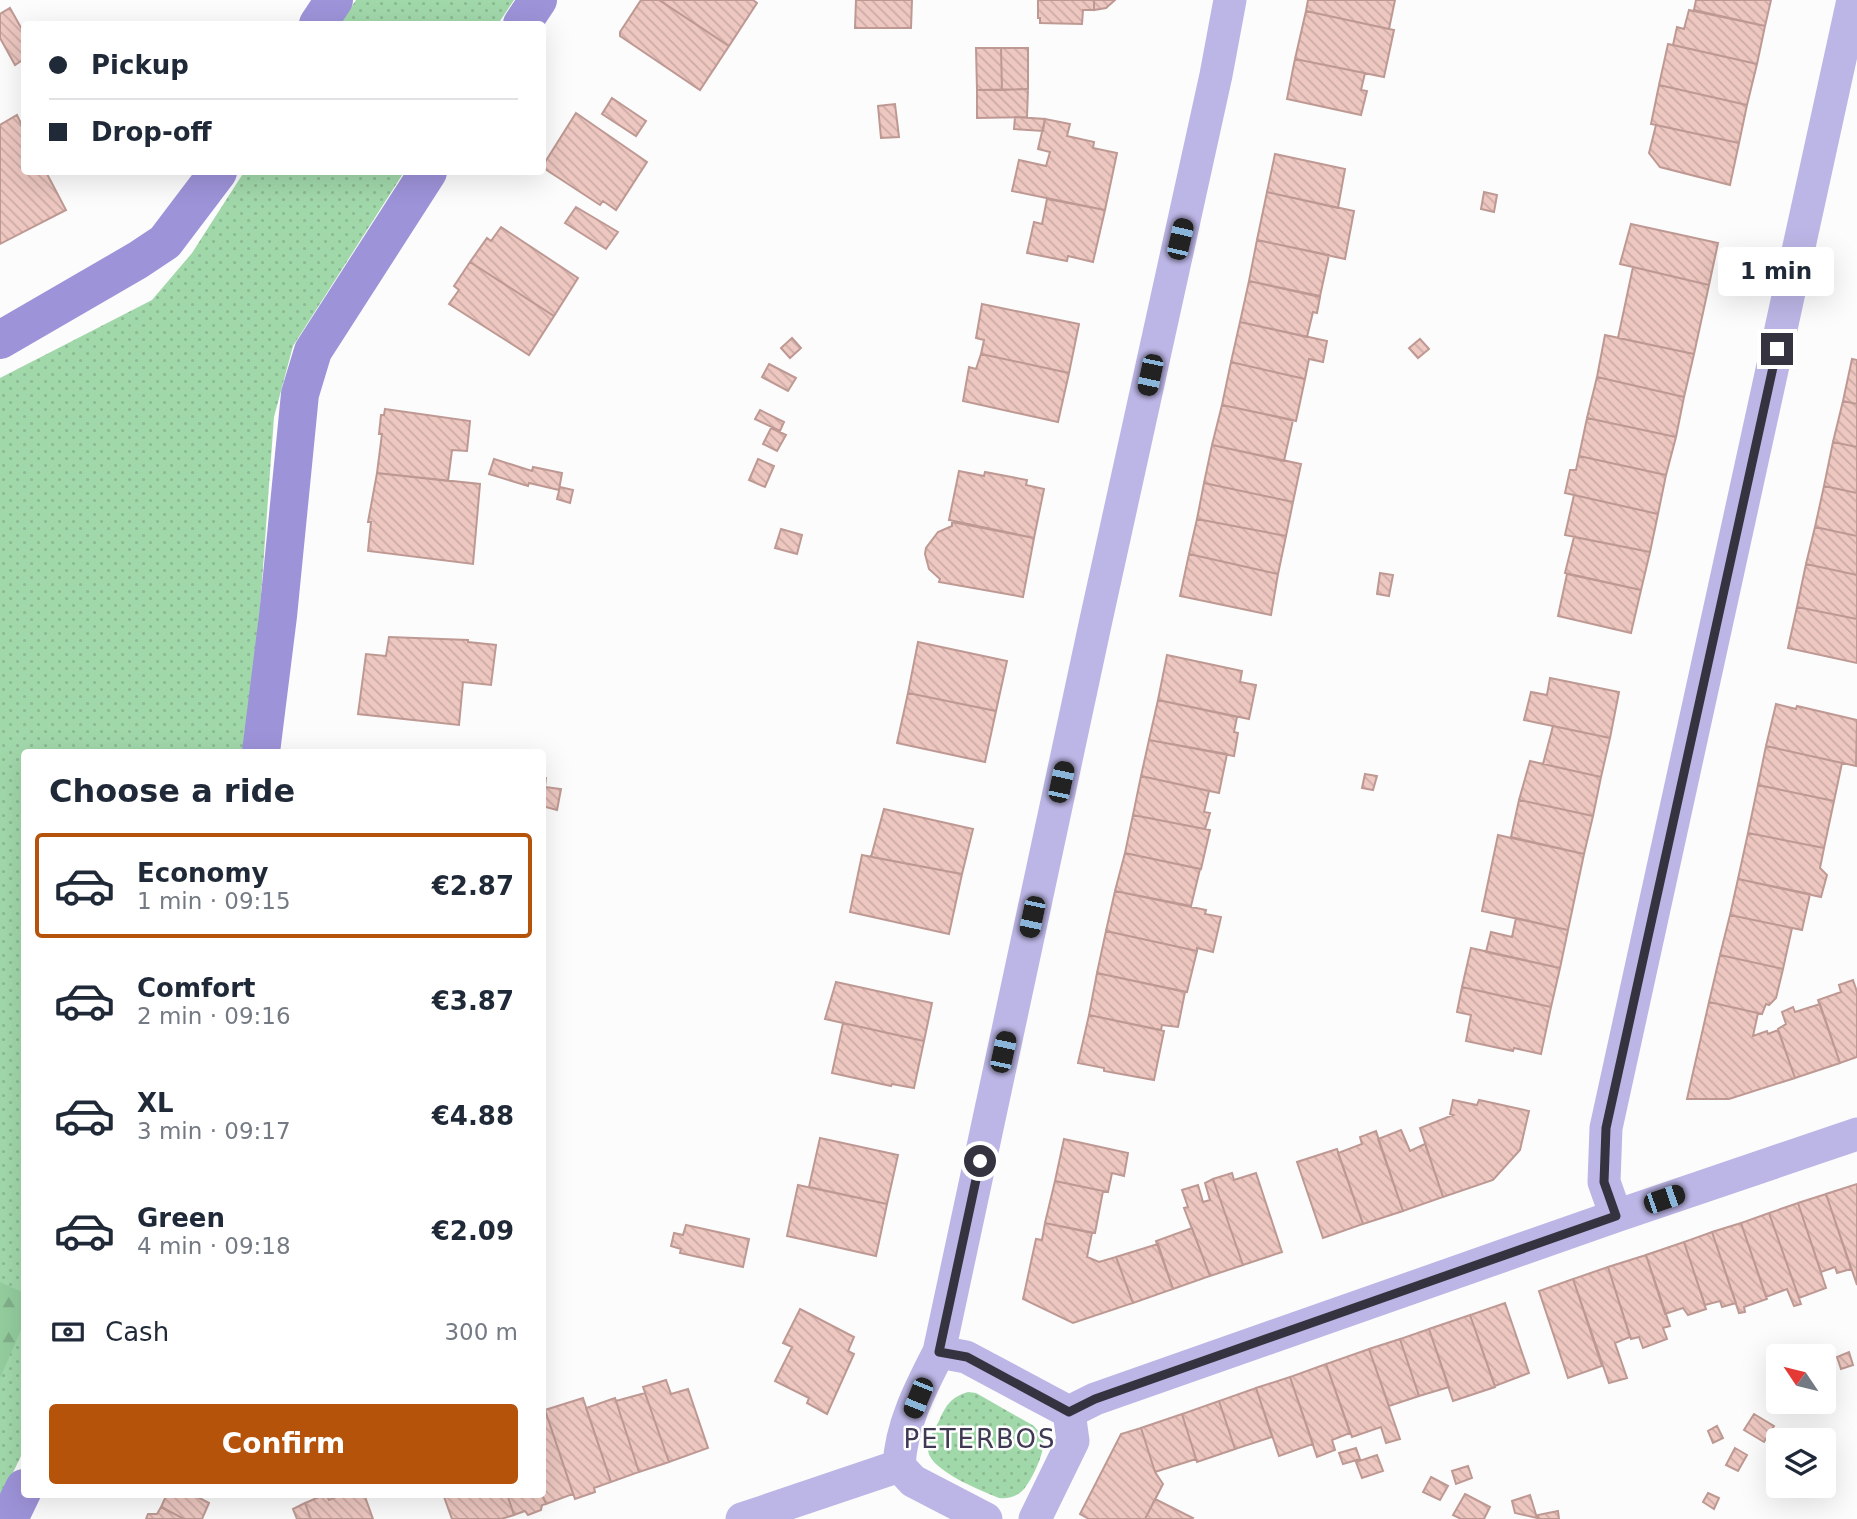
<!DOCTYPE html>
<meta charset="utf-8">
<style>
body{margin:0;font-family:"DejaVu Sans",sans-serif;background:#f2f2f3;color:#1f2937;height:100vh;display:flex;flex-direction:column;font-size:26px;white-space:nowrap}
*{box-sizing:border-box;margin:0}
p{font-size:23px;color:#747a83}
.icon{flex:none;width:38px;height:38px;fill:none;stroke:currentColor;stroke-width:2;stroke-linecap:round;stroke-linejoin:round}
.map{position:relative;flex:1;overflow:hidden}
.details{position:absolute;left:21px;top:749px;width:525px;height:749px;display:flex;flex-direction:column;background:#fff;border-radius:7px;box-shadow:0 7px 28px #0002}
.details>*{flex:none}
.banner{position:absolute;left:21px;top:21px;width:525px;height:154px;border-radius:7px;box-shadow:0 7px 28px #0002;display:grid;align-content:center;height:154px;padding:0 28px;background:#fff}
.needle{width:46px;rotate:305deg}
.buttons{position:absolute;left:1766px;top:1344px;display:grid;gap:14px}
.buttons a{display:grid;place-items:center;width:70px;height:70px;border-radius:7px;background:#fff;box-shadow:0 7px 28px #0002;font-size:35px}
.end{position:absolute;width:32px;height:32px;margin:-16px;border:9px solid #363340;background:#fff;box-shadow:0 0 0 4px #fff}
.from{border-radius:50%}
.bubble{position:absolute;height:49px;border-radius:7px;background:#fff;box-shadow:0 7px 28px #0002;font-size:23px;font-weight:600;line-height:49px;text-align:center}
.car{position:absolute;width:21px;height:42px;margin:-21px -10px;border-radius:9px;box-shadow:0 0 5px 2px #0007;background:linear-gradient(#222 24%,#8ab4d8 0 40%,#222 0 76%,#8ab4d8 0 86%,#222 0)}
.banner b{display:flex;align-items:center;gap:24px;height:66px;font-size:26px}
.banner b+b{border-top:2px solid #e0e1e3}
.banner i{width:18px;height:18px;background:#1f2937}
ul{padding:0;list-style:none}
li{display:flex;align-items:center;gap:21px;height:105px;margin:0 14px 10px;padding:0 14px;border:4px solid transparent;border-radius:7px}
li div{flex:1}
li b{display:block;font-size:26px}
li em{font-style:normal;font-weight:600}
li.active{border-color:#b45309}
li>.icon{width:63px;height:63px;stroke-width:1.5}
h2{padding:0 28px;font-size:32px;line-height:84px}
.pay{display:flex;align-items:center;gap:18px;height:77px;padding:0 28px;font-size:26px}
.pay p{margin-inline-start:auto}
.action{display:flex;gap:14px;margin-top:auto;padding:14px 28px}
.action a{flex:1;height:80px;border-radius:7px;background:#b45309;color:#fff;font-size:28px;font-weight:600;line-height:80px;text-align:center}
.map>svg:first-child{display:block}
</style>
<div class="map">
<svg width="1857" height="1519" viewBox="0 0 1857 1519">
<defs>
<pattern id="grass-dots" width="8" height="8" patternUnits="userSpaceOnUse" patternTransform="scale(1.75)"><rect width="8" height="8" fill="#a1d8aa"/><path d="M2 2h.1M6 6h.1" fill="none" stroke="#8bba93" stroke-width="1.8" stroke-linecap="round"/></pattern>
<pattern id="forest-firs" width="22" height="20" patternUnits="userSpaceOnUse" patternTransform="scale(1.75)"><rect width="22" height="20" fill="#94cd9e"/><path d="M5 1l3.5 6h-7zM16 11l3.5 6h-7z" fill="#80b089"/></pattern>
<pattern id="building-back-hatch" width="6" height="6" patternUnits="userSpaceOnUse" patternTransform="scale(1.75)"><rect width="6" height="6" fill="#edc7c0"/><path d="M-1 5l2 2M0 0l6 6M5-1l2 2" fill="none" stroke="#ccaba6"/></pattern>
</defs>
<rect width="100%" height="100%" fill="#fcfcfc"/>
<path fill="url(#grass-dots)" d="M356 0H514L498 24H340Z
M244 172H404L293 346 274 417 251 732 247 752H24V1450L0 1499V378L152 300 192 253Z
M968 1392 976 1393 1034 1426C1037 1430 1042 1434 1043 1440 1046 1451 1030 1485 1021 1492 1014 1497 1007 1499 999 1498 982 1491 931 1471 928 1451 927 1441 934 1430 939 1421 946 1405 951 1397 968 1392Z"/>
<path fill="url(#forest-firs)" d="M0 1282 24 1293V1323L0 1378Z"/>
<path fill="url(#building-back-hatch)" stroke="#be9993" stroke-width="2" d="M641 0H659L729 46 700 90 620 36V32Z
M659 0H753L757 3 729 46Z
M856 0H912L911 28H855Z
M1038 0H1094V10H1083L1082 24 1040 23V18H1038Z
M1094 0H1115L1106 8 1094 10Z
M1308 0H1395L1389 29 1306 11Z
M1696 0H1771L1765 26 1694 10Z
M10 8 24 33V59L15 65 0 38V14Z
M1689 10 1765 26 1757 64 1673 45 1677 27 1684 29Z
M1306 11 1394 30 1384 77 1295 59Z
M1668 44 1757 64 1747 105 1659 85Z
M976 48H1001L1002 90H977Z
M1001 48H1028V89L1002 90Z
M1295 59 1365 73 1361 90 1367 91 1361 115 1287 99Z
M1659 85 1747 105 1739 143 1651 124Z
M1028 89 1027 117 977 118V90Z
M612 98 646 121 636 136 602 114Z
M895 104 899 137 881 138 878 106Z
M576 113 647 162 616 210 603 201 600 205 542 167Z
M17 115 24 130V172H46L66 210 0 244V125Z
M1015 117 1045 119 1043 131 1014 129Z
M1045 119 1070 124 1067 136 1094 142 1093 148 1117 153 1105 210 1012 191 1019 160 1046 166 1050 152 1038 149Z
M1656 125 1739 143 1730 185 1660 167 1649 153Z
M1275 154 1345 169 1338 208 1267 192Z
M1267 192 1354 211 1345 259 1257 240Z
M1484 192 1497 195 1494 212 1481 209Z
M1047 199 1105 210 1093 262 1068 256 1067 261 1027 253 1034 222 1042 224Z
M576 207 618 232 606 249 565 223Z
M1631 224 1718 243 1709 285 1620 264Z
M501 227 578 278 554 316 470 262 487 238 491 241Z
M1257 240 1329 255 1320 296 1249 281Z
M470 262 554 316 529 355 449 304 459 290 454 286Z
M1633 267 1709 285 1694 354 1618 338Z
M1249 281 1320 297 1317 313 1313 312 1307 337 1240 322Z
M982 304 1079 324 1069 373 981 354 984 340 976 338Z
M1240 322 1327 341 1323 362 1309 359 1305 379 1231 362Z
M1605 335 1694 354 1684 397 1597 377Z
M792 338 801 348 790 358 781 348Z
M1420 339 1429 349 1418 358 1409 348Z
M981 354 1069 373 1058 422 963 401 969 367 976 369Z
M1852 359 1857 360V404L1843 401Z
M1231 362 1305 379 1296 421 1222 405Z
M769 364 796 378 788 391 762 377Z
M1597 377 1684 397 1676 437 1587 418Z
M1843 401 1857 404V447L1833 442Z
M1222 405 1293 420 1284 461 1212 445Z
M385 409 470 421 467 451 452 450 448 481 377 473 382 434H379L381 415H384Z
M760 410 784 422 780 431 755 419Z
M1587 418 1676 437 1666 475 1579 456Z
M771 428 786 435 777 451 763 444Z
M1833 442 1857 447V493L1824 486Z
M1212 445 1301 464 1293 502 1204 483Z
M1579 456 1666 475 1658 514 1565 493 1570 470H1576Z
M494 459 532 471 533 467 562 473 559 490 529 483 528 486 489 474Z
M758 459 774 466 765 487 749 480Z
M959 471 984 476 985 472 1027 480 1026 485 1044 489 1034 538 949 520Z
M377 473 480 484 473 564 368 551 371 522H368Z
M1204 483 1293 502 1286 536 1197 519Z
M1824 486 1857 493V536L1815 527Z
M560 487 573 490 570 503 557 499Z
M1574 495 1658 514 1650 552 1565 535Z
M1197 519 1286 536 1278 574 1189 554Z
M952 522 1034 538 1023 597 939 582 940 579 929 569 925 554 926 548 938 532 952 526Z
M1815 527 1857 536V575L1806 564Z
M781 529 802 535 797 554 775 548Z
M1574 537 1650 552 1641 590 1565 573Z
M1189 554 1278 574 1271 615 1180 596Z
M1806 564 1857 575V619L1797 607Z
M1380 573 1393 575 1389 596 1377 594Z
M1567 574 1641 590 1631 633 1558 616Z
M1797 607 1857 619V663L1788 648Z
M389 637 468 640V642L496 645 491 685 463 682 459 725 358 714 366 654 386 656Z
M918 642 1007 661 996 711 908 693Z
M1167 655 1242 671 1240 682 1256 685 1249 719 1158 700Z
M1550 678 1619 692 1610 738 1524 720 1531 692 1547 695Z
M908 693 996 711 985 762 897 743Z
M1158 700 1237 717 1234 732 1238 733 1234 756 1149 740Z
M1776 704 1796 709 1797 706 1857 720 1856 766 1766 746Z
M1553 726 1610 738 1601 777 1543 764Z
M1149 740 1227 754 1219 793 1141 776Z
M1766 746 1842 763 1834 801 1758 785Z
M1530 761 1601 777 1593 816 1519 800Z
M1365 774 1377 776 1373 790 1362 788Z
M1141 776 1209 791 1204 812 1210 813 1205 829 1133 815Z
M542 777 546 778 545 787 561 789 557 810 542 806Z
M1758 785 1834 801 1824 848 1748 833Z
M1519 800 1593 816 1584 854 1511 837Z
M884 809 973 829 962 874 871 857Z
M1133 815 1210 830 1201 869 1125 853Z
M1748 833 1824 848 1820 868 1827 875 1821 897 1738 879Z
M1498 835 1584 854 1568 930 1482 911Z
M1125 853 1200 869 1191 906 1115 891Z
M862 855 962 874 949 934 850 912Z
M1738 879 1810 894 1802 930 1730 915Z
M1115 891 1206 910 1205 914 1221 917 1213 952 1197 948V951L1106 931Z
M1730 915 1792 928 1783 969 1720 955Z
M1516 918 1568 930 1560 968 1486 952 1491 932 1512 937Z
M1106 931 1197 951 1187 992 1097 973Z
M1471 948 1560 968 1551 1007 1462 987Z
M1720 955 1783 969 1776 998 1769 1005 1766 1004 1762 1014 1709 1002Z
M1097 973 1185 992 1178 1027 1162 1025 1161 1030 1089 1015Z
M1853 980 1857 992V1057L1840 1063 1818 1000 1841 992 1839 985Z
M836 982 932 1003 924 1041 825 1019Z
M1462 987 1551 1007 1541 1054 1514 1048 1513 1051 1466 1041 1471 1015 1457 1012Z
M1709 1002 1758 1013 1753 1036 1767 1031 1768 1034 1778 1030 1795 1078 1729 1099H1687Z
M1820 1004 1840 1063 1795 1078 1778 1029 1786 1024 1782 1012 1793 1007 1795 1012Z
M1089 1015 1164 1031 1154 1080 1104 1071V1068L1078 1063Z
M843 1023 924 1041 914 1088 892 1084 891 1086 832 1073Z
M1453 1100 1477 1105 1479 1100 1529 1111 1520 1150 1493 1180 1443 1197 1420 1128 1453 1115 1450 1114Z
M1401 1130 1410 1151 1425 1144 1443 1197 1403 1211 1378 1139Z
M1376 1131 1403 1211 1363 1224 1338 1153 1362 1144 1360 1137Z
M820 1138 898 1155 887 1204 809 1187Z
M1064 1139 1128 1153 1124 1176 1112 1173 1108 1192 1055 1181Z
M1337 1149 1363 1224 1323 1238 1297 1162Z
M1232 1173 1234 1180 1256 1173 1282 1252 1243 1265 1213 1179Z
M1213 1179 1243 1265 1210 1276 1184 1208 1188 1207 1182 1190 1198 1185 1203 1202 1210 1200 1205 1183Z
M1055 1181 1103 1191 1095 1233 1045 1223Z
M1857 1184V1285L1826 1194Z
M798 1185 887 1204 876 1256 787 1236Z
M1826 1194 1851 1269 1837 1273 1835 1267 1821 1272 1798 1203Z
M1798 1203 1826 1288 1799 1298 1769 1213Z
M1769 1213 1801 1304 1794 1306 1787 1289 1766 1297 1741 1223Z
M1045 1223 1092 1233 1087 1257 1099 1262 1116 1257 1133 1303 1073 1323 1023 1299 1036 1239 1042 1240Z
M1741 1223 1767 1299 1744 1307 1745 1312 1739 1313 1712 1232Z
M686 1225 749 1239 743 1267 680 1253 681 1249 671 1246 674 1233 683 1235Z
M1192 1228 1210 1276 1173 1289 1156 1241Z
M1712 1232 1736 1303 1722 1307 1720 1301 1705 1305 1684 1242Z
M1684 1242 1706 1309 1688 1315 1683 1308 1665 1314 1646 1255Z
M1158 1244 1173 1289 1133 1303 1116 1257Z
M1646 1255 1670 1326 1663 1328 1667 1339 1643 1348 1639 1337 1631 1339 1608 1267Z
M1608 1267 1630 1337 1615 1343 1627 1378 1609 1383 1573 1279Z
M1573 1279 1602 1366 1568 1378 1539 1291Z
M1505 1303 1529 1373 1495 1386 1470 1315Z
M800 1309 854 1337 848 1351 854 1354 827 1414 807 1403 809 1398 775 1381 792 1347 783 1343Z
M1470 1315 1495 1387 1453 1401 1429 1329Z
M1429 1329 1449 1387 1419 1396 1400 1339Z
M1400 1339 1419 1396 1389 1406 1369 1349Z
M1369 1349 1400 1439 1386 1443 1381 1427 1352 1437 1326 1364Z
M1849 1352 1853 1365 1841 1369 1837 1357Z
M1326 1364 1350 1433 1332 1440 1335 1450 1317 1457 1290 1377Z
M1290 1377 1313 1444 1279 1456 1256 1388Z
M666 1380 671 1394 688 1389 708 1448 669 1462 643 1387Z
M1256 1388 1272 1437 1235 1449 1219 1401Z
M645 1393 669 1462 639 1472 616 1401Z
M583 1398 611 1482 594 1488 595 1492 575 1499 545 1410Z
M615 1398 639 1472 611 1482 586 1408Z
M1219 1401 1235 1449 1197 1462 1182 1414Z
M545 1410 573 1494 546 1504 542 1494V1412Z
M1182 1414 1196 1459 1155 1472 1141 1428Z
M1754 1414 1774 1426 1764 1442 1744 1430Z
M1717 1426 1723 1438 1713 1443 1708 1431Z
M1141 1428 1155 1472 1163 1484 1145 1519H1089L1080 1514 1121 1434Z
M1356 1448 1360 1459 1343 1464 1339 1453Z
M1735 1448 1747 1455 1738 1471 1726 1465Z
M1377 1455 1383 1471 1362 1478 1356 1462Z
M1468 1466 1472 1478 1456 1484 1452 1471Z
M1431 1477 1448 1486 1440 1500 1423 1492Z
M1708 1493 1719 1498 1714 1509 1703 1502Z
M167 1494H192L209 1503 202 1519H184L161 1507Z
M326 1494 329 1500 343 1494H364L373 1519H311L305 1503Z
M443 1494H507L514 1515 501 1519H452Z
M507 1494H542L546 1504 542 1505 541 1510 528 1515 525 1511 514 1515Z
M1465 1494 1490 1507 1484 1519H1461L1453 1515Z
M1530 1495 1537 1518 1515 1513 1512 1501Z
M1155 1499 1193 1518 1192 1519H1145Z
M305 1503 311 1519H297L293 1509Z
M161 1507 184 1519H146L148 1514H157Z
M1558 1511 1559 1519H1539L1538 1515Z"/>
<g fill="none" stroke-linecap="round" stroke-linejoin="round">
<path stroke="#bcb6e6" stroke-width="33" d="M1616 1216 1604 1182 1606 1128 1853 0
M939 1352 966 1357 1069 1412
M1069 1412 1095 1399 1616 1216 1857 1134
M899 1466C901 1425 921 1387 939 1352L1096 620 1216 75 1230 0
M899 1466 913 1481 986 1519
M742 1519 899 1466
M1035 1519 1073 1441 1069 1412"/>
<path stroke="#9d93d9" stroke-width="38" d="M318 24 334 0
M522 24 538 0
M0 340 138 260 165 242 218 172
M261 752 278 616 300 394 313 351 428 172
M9 1519 24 1488"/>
</g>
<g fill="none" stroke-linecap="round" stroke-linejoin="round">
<path stroke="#363340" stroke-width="9" d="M980 1161 939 1352 967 1357 1069 1412 1095 1399 1616 1216 1604 1182 1606 1128 1777 349"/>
</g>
<g text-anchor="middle" stroke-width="5" stroke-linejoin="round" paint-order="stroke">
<g font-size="26" letter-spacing="2" fill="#3f3953" stroke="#fff">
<text x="980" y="1448">PETERBOS</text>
</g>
</g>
</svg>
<div class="buttons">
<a><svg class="needle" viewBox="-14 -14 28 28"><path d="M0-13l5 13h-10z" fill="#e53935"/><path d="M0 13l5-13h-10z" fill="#747a83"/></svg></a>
<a><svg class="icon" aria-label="layers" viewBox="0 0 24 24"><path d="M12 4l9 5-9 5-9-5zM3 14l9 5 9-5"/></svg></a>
</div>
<i class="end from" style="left:980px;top:1161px"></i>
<i class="end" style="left:1777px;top:349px"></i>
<div class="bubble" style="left:1718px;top:247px;width:116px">1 min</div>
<i class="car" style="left:1180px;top:239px;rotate:13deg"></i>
<i class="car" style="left:1150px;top:375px;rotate:192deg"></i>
<i class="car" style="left:1061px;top:782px;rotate:12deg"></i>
<i class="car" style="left:1032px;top:917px;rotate:192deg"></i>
<i class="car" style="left:1003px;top:1052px;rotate:12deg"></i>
<i class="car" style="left:1664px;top:1199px;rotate:71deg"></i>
<i class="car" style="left:918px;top:1398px;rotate:202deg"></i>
<div class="banner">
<b><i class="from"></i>Pickup</b>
<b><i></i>Drop-off</b>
</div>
<section class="details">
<h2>Choose a ride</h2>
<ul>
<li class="active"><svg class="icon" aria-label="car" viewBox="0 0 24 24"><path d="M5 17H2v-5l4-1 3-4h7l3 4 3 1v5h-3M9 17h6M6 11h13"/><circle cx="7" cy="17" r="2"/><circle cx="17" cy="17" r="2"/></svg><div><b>Economy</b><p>1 min · 09:15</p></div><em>€2.87</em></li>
<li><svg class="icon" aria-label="car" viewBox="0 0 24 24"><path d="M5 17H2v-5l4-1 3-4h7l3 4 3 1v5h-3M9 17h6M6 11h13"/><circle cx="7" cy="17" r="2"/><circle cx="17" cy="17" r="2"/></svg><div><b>Comfort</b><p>2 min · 09:16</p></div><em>€3.87</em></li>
<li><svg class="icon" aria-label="car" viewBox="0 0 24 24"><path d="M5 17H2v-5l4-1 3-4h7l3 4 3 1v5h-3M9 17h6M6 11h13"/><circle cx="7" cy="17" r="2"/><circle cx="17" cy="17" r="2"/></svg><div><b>XL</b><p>3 min · 09:17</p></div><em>€4.88</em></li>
<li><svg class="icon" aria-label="car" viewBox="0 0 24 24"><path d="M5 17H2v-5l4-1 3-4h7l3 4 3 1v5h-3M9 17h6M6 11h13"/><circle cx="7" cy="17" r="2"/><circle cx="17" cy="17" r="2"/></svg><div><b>Green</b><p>4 min · 09:18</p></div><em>€2.09</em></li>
</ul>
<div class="pay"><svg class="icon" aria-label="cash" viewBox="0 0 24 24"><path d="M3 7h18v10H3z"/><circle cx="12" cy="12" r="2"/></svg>Cash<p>300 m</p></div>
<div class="action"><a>Confirm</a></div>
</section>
</div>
